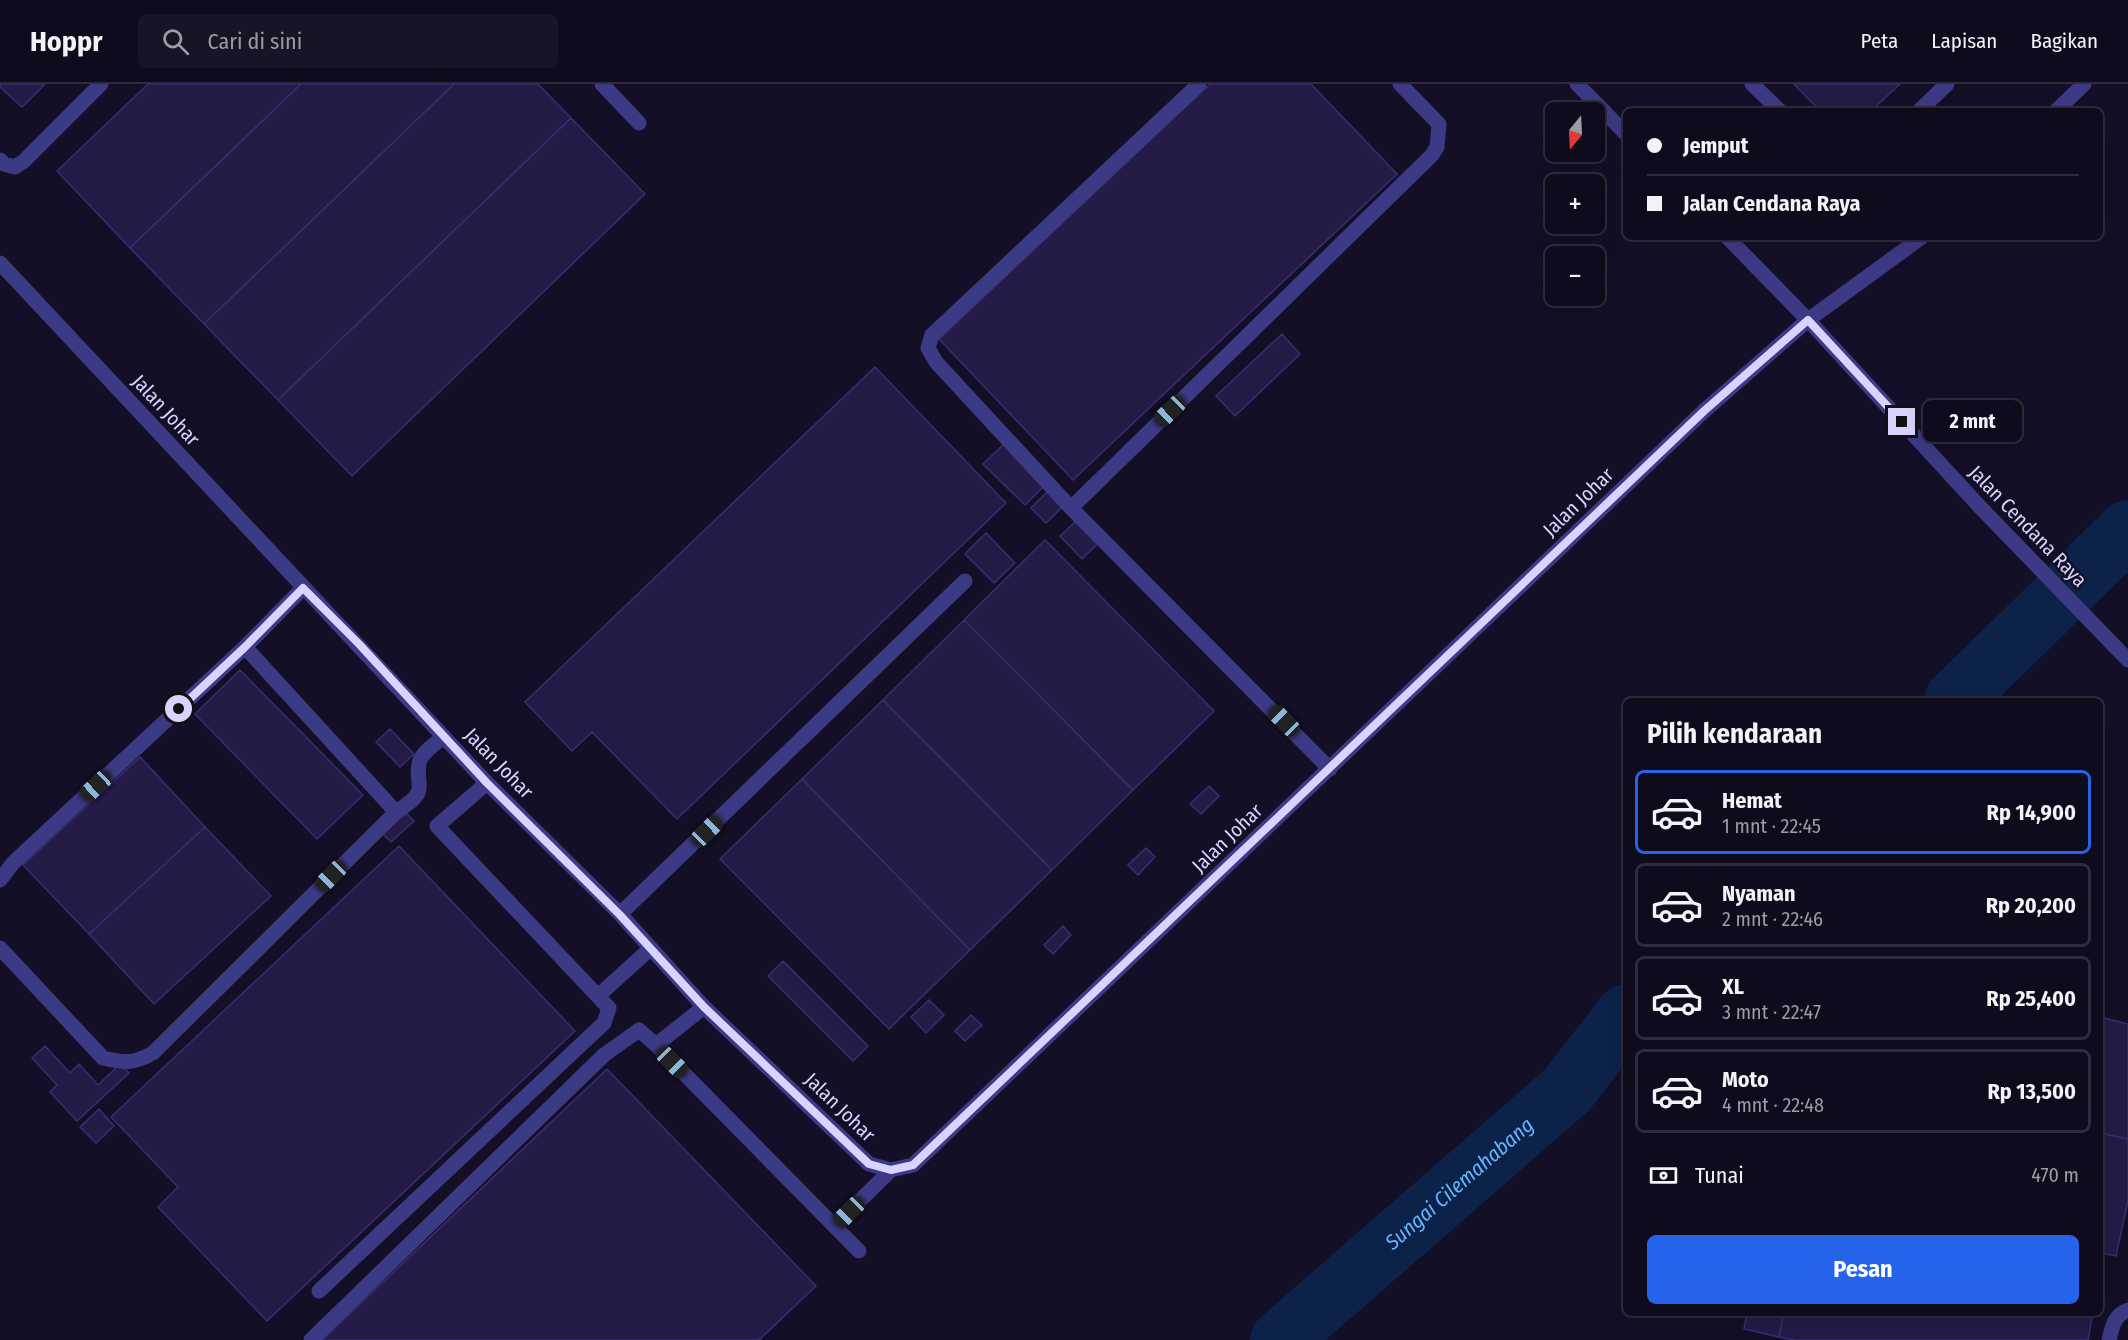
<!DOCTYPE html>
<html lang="id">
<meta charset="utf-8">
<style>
body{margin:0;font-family:"Fira Sans Condensed",sans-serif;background:#171425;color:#f1f3f6;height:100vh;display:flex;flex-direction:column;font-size:22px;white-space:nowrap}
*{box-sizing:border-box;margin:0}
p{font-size:20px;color:#9b9ba3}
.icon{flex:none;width:33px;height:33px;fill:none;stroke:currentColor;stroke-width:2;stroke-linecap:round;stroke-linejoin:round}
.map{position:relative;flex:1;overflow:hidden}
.panel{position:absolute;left:1623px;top:614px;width:480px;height:618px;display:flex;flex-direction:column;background:#0e0b1c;border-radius:9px;box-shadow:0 6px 24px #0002,0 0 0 2px #2e2b3b}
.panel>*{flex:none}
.banner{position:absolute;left:1623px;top:24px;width:480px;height:132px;border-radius:9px;box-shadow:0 6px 24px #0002,0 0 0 2px #2e2b3b;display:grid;align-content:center;height:132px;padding:0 24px;background:#0e0b1c}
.needle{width:39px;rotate:198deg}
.tools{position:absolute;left:1545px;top:18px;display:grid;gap:12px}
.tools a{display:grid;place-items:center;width:60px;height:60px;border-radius:9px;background:#0e0b1c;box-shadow:0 6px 24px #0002,0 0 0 2px #2e2b3b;font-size:30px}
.end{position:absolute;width:27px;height:27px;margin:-14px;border:8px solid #d9d4ff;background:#111;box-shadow:0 0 0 3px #111}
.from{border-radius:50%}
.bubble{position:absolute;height:42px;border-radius:9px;background:#0e0b1c;box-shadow:0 6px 24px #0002,0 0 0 2px #2e2b3b;font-size:20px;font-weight:700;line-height:42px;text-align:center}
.car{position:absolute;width:18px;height:36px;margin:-18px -9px;border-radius:8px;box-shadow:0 0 4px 2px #0007;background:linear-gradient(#222 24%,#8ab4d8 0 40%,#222 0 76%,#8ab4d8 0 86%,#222 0)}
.banner b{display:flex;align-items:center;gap:21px;height:57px;font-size:22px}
.banner b+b{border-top:2px solid #2e2b3b}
.banner i{width:15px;height:15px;background:#f1f3f6}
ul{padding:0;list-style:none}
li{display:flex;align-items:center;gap:18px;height:84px;margin:0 12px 9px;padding:0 12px;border:3px solid #2e2b3b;border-radius:9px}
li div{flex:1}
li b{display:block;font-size:22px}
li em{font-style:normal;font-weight:700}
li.on{border-color:#2563eb}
li>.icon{width:54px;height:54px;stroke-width:1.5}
h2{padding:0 24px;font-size:27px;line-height:72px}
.pay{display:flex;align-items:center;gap:15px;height:66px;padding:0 24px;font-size:22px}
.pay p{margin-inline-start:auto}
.cta{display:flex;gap:12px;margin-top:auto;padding:12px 24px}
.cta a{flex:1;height:69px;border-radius:9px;background:#2563eb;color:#fff;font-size:24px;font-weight:700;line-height:69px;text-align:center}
header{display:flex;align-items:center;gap:36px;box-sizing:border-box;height:84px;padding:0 30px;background:#0e0b1c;border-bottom:2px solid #2e2b3b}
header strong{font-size:28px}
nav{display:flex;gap:33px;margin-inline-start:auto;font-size:21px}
.search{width:420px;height:54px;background:#171425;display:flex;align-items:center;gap:15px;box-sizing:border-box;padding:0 21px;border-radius:9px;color:#9b9ba3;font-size:22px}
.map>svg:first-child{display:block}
</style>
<header>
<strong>Hoppr</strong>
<div class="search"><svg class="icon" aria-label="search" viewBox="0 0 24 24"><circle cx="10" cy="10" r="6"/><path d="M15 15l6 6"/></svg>Cari di sini</div>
<nav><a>Peta</a><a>Lapisan</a><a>Bagikan</a></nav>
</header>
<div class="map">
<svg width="2128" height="1256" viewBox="0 0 2128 1256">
<rect width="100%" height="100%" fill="#130f26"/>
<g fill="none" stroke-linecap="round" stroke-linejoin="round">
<g stroke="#0c2248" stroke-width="60">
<path d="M1954 616 2128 446"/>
<path id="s1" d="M1280 1256 1567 1006 1626 930"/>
</g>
</g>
<path fill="#241b47" stroke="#3b2d73" stroke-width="1.5" d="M0 0H45L22 23 0 3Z
M148 0H301L130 164 57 87Z
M301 0H454L204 240 130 164Z
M454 0H538L571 34 278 316 204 240Z
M1210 0H1311L1397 90 1073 396 939 255Z
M1794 0H1900L1871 27H1820Z
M571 34 645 110 352 392 278 316Z
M1282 250 1300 270 1235 332 1216 312Z
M875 283 1006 419 677 735 592 648 572 667 525 618Z
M1005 359 1046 400 1025 421 983 380Z
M1048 407 1063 422 1046 439 1031 424Z
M1077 436 1099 458 1082 475 1060 452Z
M986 449 1015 479 994 499 965 470Z
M1045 456 1214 627 1133 706 964 536Z
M964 536 1133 706 1052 786 883 616Z
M240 586 363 711 317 755 195 630Z
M883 616 1052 786 970 866 802 695Z
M390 645 414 670 400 683 376 658Z
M140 673 205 743 89 850 23 781Z
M802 695 970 866 889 945 720 775Z
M1209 702 1219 712 1201 730 1190 720Z
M406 729 414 737 391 758 383 750Z
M205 743 271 812 154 920 89 850Z
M399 762 575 947 267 1237 158 1123 178 1103 111 1033Z
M1146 764 1155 773 1138 791 1128 781Z
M1063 842 1071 851 1053 870 1044 861Z
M783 877 868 962 853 977 768 892Z
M929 916 944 931 926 949 911 933Z
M971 931 982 941 965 957 955 947Z
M2100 933 2128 940V1055L2100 1049Z
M45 962 70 989 79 980 98 1001 120 980 129 989 77 1037 50 1008 57 1001 32 974Z
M607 985 816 1202 759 1256H322Z
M99 1025 114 1042 96 1059 80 1043Z
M2100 1049 2128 1055V1117L2116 1172 2100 1169Z
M1747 1228H1784L1779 1253 1744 1245Z
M1784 1228H2093L2088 1256H1794L1779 1253Z"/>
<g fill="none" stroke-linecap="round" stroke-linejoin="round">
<path stroke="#3d3a85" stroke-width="15" d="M602 0 639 39
M1199 0 932 251 928 264 936 278 1071 424 1330 685
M1577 0 1626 50
M1752 0 1780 27
M1919 27 1947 0
M2056 27 2084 0
M0 76 4 80 15 83 24 77 101 0
M1727 153 1808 236 1980 423 2128 576
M0 179 487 699 620 830 704 923 869 1080 891 1086 913 1081 1704 327 1808 236 1922 153
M1071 424 1432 71 1437 63 1439 40 1400 0
M245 563 396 728
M0 796 13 779 245 563 303 504
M620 830 965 497
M0 864 103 974C125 979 133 980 153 969L396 728C404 722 418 715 419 705 420 695 416 686 420 676 425 666 436 659 444 653
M598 912 651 864
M656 961 859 1167
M835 1141 891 1086
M319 1207 604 939 609 924 437 742 487 699
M311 1256 604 971 639 946 656 961 704 923
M2109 1256C2112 1243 2114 1231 2128 1226"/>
</g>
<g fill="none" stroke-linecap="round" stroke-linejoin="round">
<path stroke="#d9d4ff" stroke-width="8" d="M179 625 245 563 303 504 359 560 487 699 620 831 704 923 869 1080 891 1086 913 1081 1704 327 1808 236 1902 338"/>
</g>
<g text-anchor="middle" stroke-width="5" stroke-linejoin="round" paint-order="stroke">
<g font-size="20" fill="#d9d4ff" stroke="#130f26">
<text transform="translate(166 326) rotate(47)" y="7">Jalan Johar</text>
<text transform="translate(1578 418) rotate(-44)" y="7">Jalan Johar</text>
<text transform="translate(2028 442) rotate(46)" y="7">Jalan Cendana Raya</text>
<text transform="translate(499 679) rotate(46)" y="7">Jalan Johar</text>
<text transform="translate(1227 754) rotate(-44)" y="7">Jalan Johar</text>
<text transform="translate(840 1023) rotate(44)" y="7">Jalan Johar</text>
</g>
<g font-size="21" font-style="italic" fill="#62b6ff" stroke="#130f26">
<text dy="7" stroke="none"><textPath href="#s1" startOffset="238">Sungai Cilemahabang</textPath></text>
</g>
</g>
</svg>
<div class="tools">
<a><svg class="needle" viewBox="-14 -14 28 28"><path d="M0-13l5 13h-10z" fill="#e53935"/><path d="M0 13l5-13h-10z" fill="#9b9ba3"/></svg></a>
<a>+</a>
<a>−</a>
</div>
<i class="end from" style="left:179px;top:625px"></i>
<i class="end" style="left:1902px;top:338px"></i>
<div class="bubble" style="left:1923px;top:316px;width:99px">2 mnt</div>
<i class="car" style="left:1170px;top:327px;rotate:226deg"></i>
<i class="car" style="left:1284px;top:637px;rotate:315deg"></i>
<i class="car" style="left:96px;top:702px;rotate:227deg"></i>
<i class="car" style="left:707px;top:747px;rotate:46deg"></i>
<i class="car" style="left:331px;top:792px;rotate:225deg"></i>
<i class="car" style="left:672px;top:978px;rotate:135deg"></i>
<i class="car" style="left:849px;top:1128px;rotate:225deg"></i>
<div class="banner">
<b><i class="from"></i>Jemput</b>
<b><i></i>Jalan Cendana Raya</b>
</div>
<section class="panel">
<h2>Pilih kendaraan</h2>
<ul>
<li class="on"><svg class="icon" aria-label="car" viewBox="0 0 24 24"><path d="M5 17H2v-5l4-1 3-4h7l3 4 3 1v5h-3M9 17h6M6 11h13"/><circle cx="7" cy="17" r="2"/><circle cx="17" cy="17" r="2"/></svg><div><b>Hemat</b><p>1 mnt · 22:45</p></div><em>Rp 14,900</em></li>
<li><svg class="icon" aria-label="car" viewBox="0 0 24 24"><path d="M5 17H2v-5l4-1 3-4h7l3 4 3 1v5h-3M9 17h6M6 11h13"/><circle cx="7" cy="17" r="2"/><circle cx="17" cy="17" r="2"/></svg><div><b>Nyaman</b><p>2 mnt · 22:46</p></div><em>Rp 20,200</em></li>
<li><svg class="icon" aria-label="car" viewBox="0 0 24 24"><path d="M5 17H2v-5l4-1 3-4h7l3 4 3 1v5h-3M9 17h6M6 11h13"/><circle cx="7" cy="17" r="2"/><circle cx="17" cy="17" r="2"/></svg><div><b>XL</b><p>3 mnt · 22:47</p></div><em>Rp 25,400</em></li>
<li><svg class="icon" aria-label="car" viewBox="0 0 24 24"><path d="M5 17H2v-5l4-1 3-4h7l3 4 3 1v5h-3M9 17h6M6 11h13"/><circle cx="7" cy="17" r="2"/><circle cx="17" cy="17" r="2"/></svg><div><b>Moto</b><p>4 mnt · 22:48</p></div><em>Rp 13,500</em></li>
</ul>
<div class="pay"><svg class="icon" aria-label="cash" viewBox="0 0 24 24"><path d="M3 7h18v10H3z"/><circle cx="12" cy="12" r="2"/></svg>Tunai<p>470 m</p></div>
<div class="cta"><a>Pesan</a></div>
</section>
</div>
